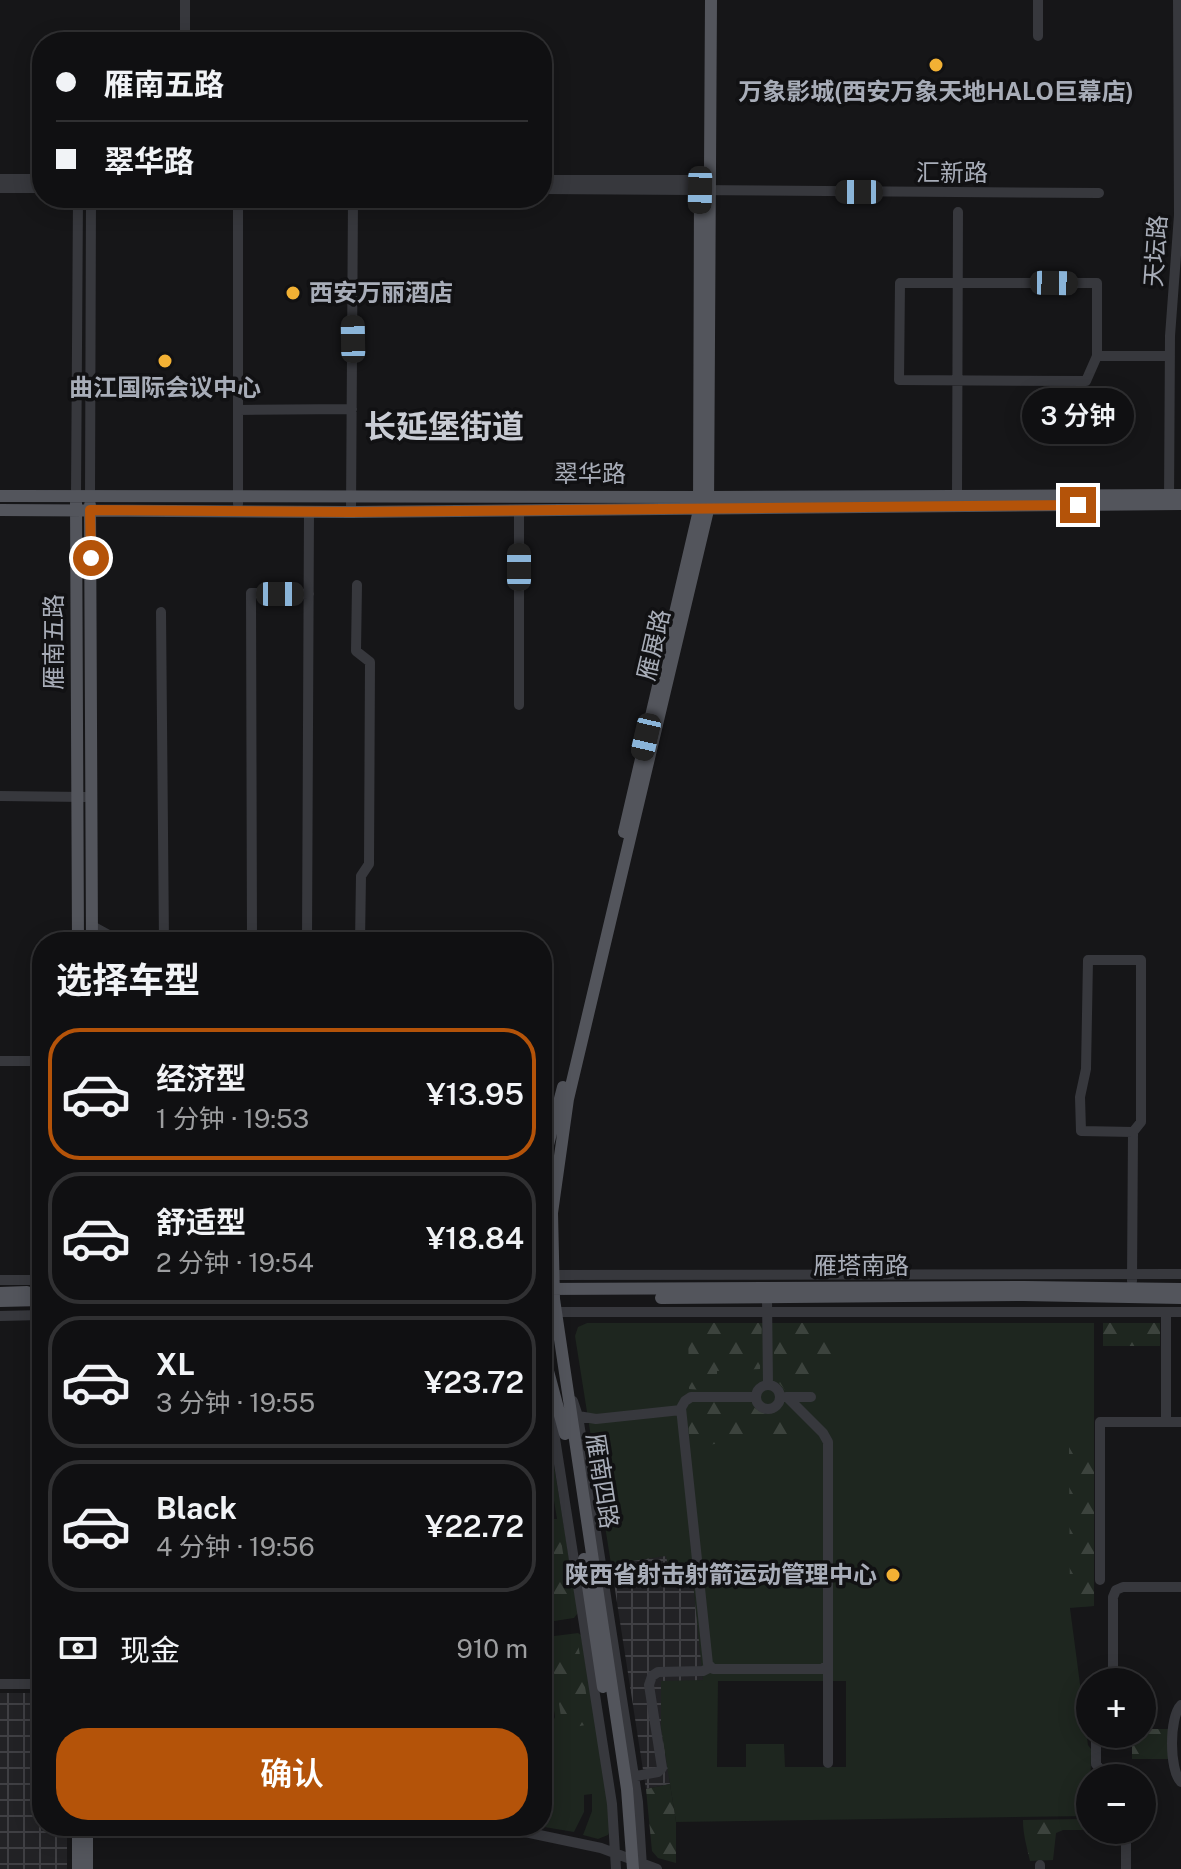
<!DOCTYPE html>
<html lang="zh">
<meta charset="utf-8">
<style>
body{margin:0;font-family:"Public Sans","Noto Sans SC",sans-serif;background:#1e1e20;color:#f1f3f6;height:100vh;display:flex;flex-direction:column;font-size:30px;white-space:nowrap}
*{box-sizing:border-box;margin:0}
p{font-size:26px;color:#9c9d9f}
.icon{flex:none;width:44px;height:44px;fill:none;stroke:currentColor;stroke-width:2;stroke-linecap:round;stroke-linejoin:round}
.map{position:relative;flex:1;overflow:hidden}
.sheet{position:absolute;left:32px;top:932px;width:520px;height:904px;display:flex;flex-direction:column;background:#101012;border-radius:32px;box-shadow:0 4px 20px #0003,0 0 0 2px #303032}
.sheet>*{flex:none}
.guide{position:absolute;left:32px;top:32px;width:520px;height:176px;border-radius:32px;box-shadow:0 4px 20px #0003,0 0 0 2px #303032;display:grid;align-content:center;height:176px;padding:0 24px;background:#101012}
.tools{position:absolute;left:1076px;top:1668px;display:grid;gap:16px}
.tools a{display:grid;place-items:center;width:80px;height:80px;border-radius:50%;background:#101012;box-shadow:0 4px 20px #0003,0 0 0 2px #303032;font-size:40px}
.end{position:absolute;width:36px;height:36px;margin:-18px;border:10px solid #b45309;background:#fff;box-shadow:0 0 0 4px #fff}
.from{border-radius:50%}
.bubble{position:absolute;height:56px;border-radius:28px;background:#101012;box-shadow:0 4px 20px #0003,0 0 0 2px #303032;font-size:26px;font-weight:600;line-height:56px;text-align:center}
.car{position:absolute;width:24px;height:48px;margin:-24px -12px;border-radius:10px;box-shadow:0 0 6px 2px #0007;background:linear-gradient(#222 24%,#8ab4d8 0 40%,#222 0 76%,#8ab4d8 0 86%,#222 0)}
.guide b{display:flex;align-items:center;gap:28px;height:76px;font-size:30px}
.guide b+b{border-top:2px solid #303032}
.guide i{width:20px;height:20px;background:#f1f3f6}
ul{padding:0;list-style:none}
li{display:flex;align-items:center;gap:24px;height:132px;margin:0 16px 12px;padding:0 8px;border:4px solid #303032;border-radius:32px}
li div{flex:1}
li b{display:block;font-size:30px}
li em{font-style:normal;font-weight:600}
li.on{border-color:#b45309}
li>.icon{width:72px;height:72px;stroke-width:1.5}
h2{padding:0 24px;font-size:36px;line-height:96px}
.pay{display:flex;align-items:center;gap:20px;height:88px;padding:0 24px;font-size:30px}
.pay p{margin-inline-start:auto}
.primary-button{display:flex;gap:16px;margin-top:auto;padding:16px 24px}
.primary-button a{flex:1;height:92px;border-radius:32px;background:#b45309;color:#fff;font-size:32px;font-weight:600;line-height:92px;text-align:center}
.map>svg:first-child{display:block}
</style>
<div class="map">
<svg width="1181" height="1869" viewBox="0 0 1181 1869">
<defs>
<pattern id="industrial-grid" width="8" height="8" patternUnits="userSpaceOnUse" patternTransform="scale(2)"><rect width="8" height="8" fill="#222225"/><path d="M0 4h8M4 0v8" fill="none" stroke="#3f3f43"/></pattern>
<pattern id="forest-firs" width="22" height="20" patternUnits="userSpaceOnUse" patternTransform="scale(2)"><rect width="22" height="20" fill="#1e261f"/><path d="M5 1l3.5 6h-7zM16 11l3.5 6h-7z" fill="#3c433d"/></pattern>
</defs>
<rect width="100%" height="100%" fill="#161618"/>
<path fill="url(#industrial-grid)" d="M666 1555 691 1563 704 1681H661L670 1784 646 1789 611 1564Z
M0 1693H42V1826H67V1869H0Z"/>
<path fill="#1e261f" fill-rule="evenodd" d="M587 1323H1094V1606L1070 1608 1088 1745 1091 1749 1090 1816 676 1822 661 1728V1681L703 1680 691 1563 668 1566 666 1556 611 1564 575 1336 578 1327ZM718 1681H846V1767H785L784 1744H746V1767H717Z
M547 1459H553L578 1613 574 1618 548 1622 547 1620 542 1621V1519H557Z
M578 1633 581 1635 612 1826 608 1835 598 1839 583 1835 592 1811V1794L584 1795V1812L574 1832 538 1826H542V1729L550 1726 555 1717 543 1640 546 1637Z"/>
<path fill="url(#forest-firs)" d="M762 1323 760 1369 717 1371V1391L689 1389 688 1323Z
M836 1323V1360L811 1385V1391L785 1390 774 1377V1323Z
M1160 1323V1346H1103V1323Z
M693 1402H747C767 1417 765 1416 787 1406L812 1432 690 1447 687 1408Z
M1069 1445H1094V1606L1070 1607Z
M542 1522H558L573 1614 544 1618 542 1540 546 1539Z
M577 1637 591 1724 563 1729 549 1641Z
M1142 1729H1170V1759H1132V1734H1142Z
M670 1784 676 1822V1863L658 1858 652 1851 646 1789Z
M1086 1819V1830H1063L1056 1833 1053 1860 1030 1861C1027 1847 1023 1835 1023 1820Z"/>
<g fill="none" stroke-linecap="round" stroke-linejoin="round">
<path stroke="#37383d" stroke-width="10" d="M185 0V42
M1038 36V0
M0 179H42
M542 180H704L706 186
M0 188H42
M542 189 1099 193
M900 283H1097V356L1086 381 899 380Z
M1097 356H1170
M238 410 352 409
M76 495 78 198
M90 495 91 198
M957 496 958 212
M1169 502 1170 336 1179 215 1178 0
M238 504V198
M351 512 353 198
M357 585 356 651 370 662 369 864 361 876 360 942
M161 612 164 942
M519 705V511
M0 796 85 797
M92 926 114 938 116 942
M252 942 251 593 309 594
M307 942 309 512
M0 1061H42
M542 1275 1181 1274
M0 1280H42
M1132 1281 1133 1132 1141 1122V960H1088L1086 1069 1080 1097 1081 1131 1133 1132
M767 1298 768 1385
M542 1312H1181
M1166 1312V1422
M0 1316 42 1315
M756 1397a12 12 0 1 1 24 0a12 12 0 1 1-24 0Z
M552 1396V1419L612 1804 616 1869
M756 1397H691L685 1401 681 1408 708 1664 713 1669H822L828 1665V1442L823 1433 787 1397
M786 1397H811
M573 1401 578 1416 638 1802 642 1867
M578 1416 596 1419 681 1410
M1100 1580V1422H1181
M828 1665V1763
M1104 1682 1110 1679 1113 1674V1597L1116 1590 1123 1587H1181
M0 1684H42
M1181 1705C1169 1717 1169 1770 1181 1782
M1096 1734V1764L1107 1778
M631 1777 658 1772 662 1768 649 1685 652 1676 658 1672 703 1671 709 1668
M1126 1830V1869
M80 1831 424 1827 525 1832 601 1848 657 1869
M1040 1865V1869"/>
<path stroke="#53555c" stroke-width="12" d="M0 496 708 497 1181 495
M76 502 78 942
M90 505 92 942
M0 510 351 512 1181 504
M624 832 699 510 700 190 704 175
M542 1168 563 1087
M542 1289 1025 1287 1181 1289
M0 1293 27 1292
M661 1298 1023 1295 1181 1298
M0 1301 42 1300
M542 1336 548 1371 565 1434
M584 1559 603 1687
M78 1869V1826
M87 1869V1826
M633 1869 627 1789 554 1299 552 1213 568 1099 708 510 711 0"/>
</g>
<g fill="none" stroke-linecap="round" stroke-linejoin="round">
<path stroke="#b45309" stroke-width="10" d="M91 558 90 510 351 512 1078 505"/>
</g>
<g fill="#f2b134" stroke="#111113" stroke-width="3">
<circle cx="936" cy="65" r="8"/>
<circle cx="293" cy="293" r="8"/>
<circle cx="165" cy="361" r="8"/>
<circle cx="893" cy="1575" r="8"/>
</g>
<g text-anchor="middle" stroke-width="7" stroke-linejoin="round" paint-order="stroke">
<g font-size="24" font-weight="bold" fill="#a8adb8" stroke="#111113">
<text x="936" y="100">万象影城(西安万象天地HALO巨幕店)</text>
<text x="309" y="301" text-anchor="start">西安万丽酒店</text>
<text x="165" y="396">曲江国际会议中心</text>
<text x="877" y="1583" text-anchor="end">陕西省射击射箭运动管理中心</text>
</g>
<g font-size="24" fill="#a8adb8" stroke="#111113">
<text x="952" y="181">汇新路</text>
<text transform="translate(1156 251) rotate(-86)" y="8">天坛路</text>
<text x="590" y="482">翠华路</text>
<text transform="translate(54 642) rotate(-90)" y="8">雁南五路</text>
<text transform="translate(654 645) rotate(-77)" y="8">雁展路</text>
<text x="861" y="1274">雁塔南路</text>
<text transform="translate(602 1481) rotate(81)" y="8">雁南四路</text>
</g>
<g font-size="32" font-weight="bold" fill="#c9ccd4" stroke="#111113">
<text x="444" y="438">长延堡街道</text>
</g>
</g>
</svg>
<div class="tools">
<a>+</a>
<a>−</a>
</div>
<i class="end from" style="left:91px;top:558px"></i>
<i class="end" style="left:1078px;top:505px"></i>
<div class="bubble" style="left:1022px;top:388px;width:112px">3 分钟</div>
<i class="car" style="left:700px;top:190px;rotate:181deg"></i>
<i class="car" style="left:859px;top:192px;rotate:270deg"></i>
<i class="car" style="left:1054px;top:283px;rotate:91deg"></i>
<i class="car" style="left:353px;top:339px;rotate:359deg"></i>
<i class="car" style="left:519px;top:567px;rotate:0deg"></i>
<i class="car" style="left:280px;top:594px;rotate:90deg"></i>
<i class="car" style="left:646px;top:737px;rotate:193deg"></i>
<div class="guide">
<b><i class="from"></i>雁南五路</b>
<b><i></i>翠华路</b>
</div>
<section class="sheet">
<h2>选择车型</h2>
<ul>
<li class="on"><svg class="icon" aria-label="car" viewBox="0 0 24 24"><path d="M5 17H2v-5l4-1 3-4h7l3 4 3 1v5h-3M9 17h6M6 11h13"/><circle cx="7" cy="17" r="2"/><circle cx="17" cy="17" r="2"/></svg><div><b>经济型</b><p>1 分钟 · 19:53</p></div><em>¥13.95</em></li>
<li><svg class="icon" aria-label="car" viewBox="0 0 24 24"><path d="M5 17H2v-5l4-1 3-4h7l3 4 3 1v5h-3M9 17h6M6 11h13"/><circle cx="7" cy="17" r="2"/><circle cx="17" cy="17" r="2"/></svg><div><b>舒适型</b><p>2 分钟 · 19:54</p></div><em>¥18.84</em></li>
<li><svg class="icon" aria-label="car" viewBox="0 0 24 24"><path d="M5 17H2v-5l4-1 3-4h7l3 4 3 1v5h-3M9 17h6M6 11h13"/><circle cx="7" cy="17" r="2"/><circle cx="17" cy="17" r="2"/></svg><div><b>XL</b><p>3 分钟 · 19:55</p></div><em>¥23.72</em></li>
<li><svg class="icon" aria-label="car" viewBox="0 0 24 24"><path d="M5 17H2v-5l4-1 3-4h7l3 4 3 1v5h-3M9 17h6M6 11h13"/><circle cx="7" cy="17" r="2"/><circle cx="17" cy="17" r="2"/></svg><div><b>Black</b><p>4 分钟 · 19:56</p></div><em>¥22.72</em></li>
</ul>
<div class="pay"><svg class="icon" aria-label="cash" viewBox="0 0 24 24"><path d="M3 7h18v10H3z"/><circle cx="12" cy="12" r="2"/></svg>现金<p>910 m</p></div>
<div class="primary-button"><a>确认</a></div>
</section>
</div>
